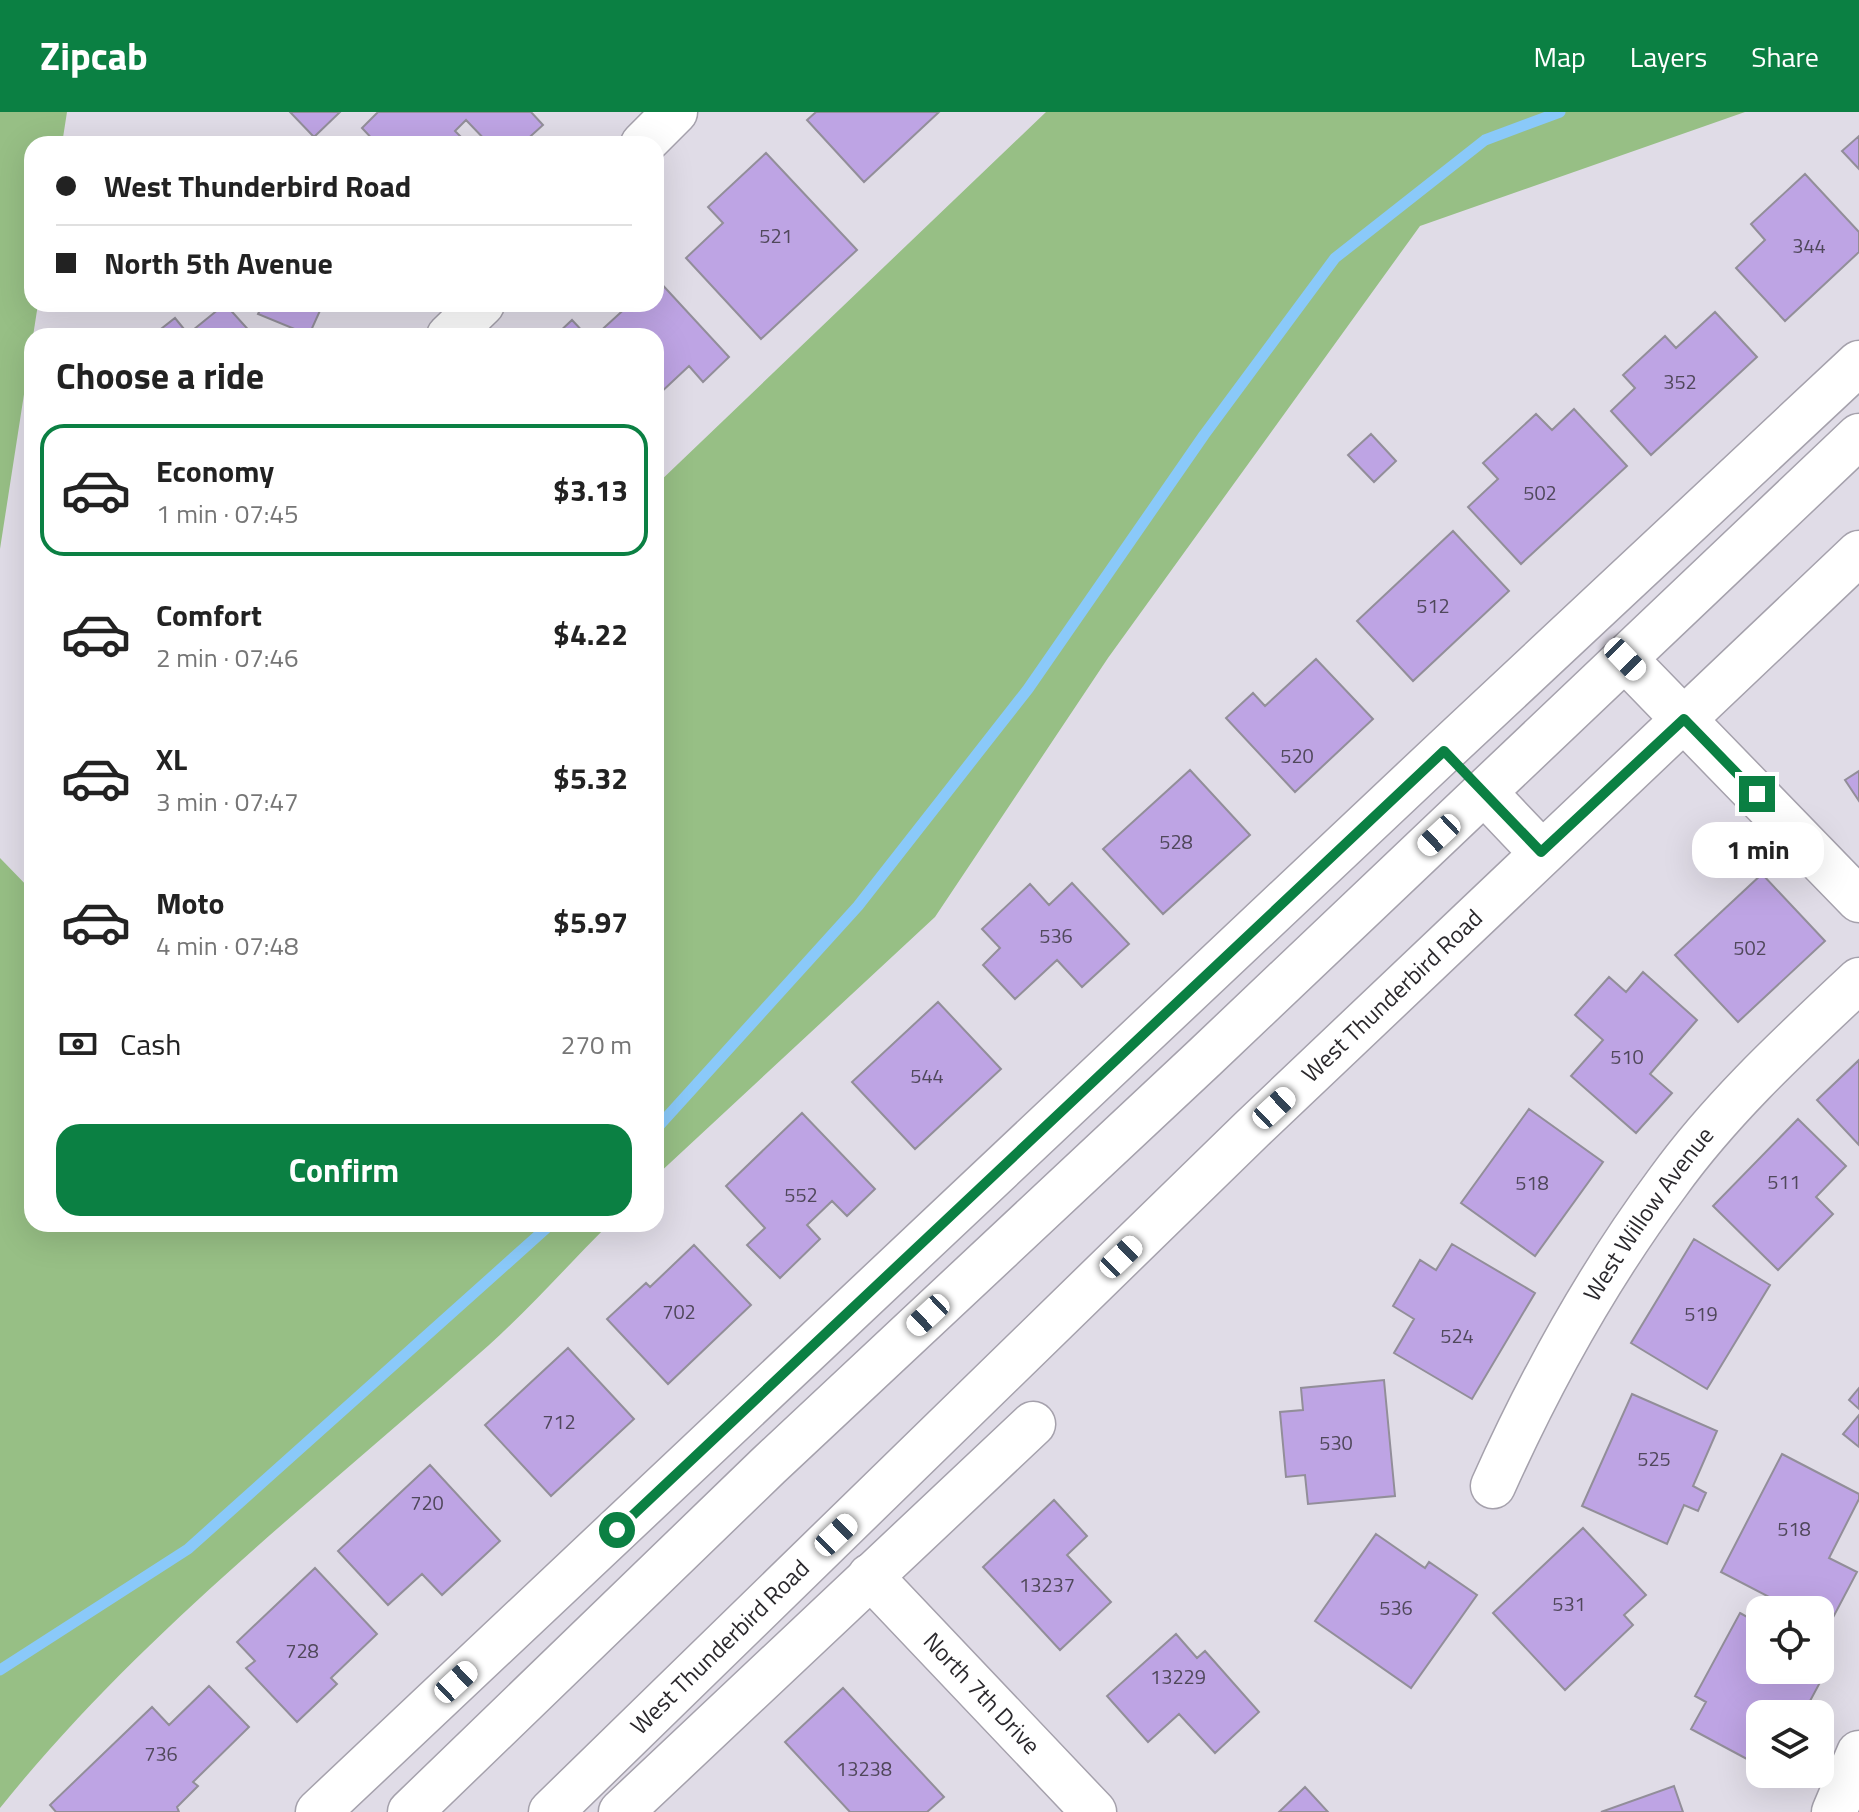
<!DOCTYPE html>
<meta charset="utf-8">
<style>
body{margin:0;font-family:"Titillium Web",sans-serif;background:#f2f2f2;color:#222;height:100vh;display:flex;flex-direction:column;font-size:30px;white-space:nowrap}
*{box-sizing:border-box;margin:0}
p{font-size:26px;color:#767676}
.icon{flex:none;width:44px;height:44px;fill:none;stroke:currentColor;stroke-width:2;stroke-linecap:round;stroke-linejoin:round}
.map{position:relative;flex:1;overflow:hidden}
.details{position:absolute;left:24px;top:216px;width:640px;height:904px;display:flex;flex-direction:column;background:#fff;border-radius:24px;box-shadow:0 8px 32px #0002}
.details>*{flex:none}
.guide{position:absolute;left:24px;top:24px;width:640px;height:176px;border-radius:24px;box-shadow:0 8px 32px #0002;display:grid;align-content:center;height:176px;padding:0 32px;background:#fff}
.fabs{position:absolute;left:1746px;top:1484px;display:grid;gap:16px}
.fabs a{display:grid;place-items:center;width:88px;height:88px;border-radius:16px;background:#fff;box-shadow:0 8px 32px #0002;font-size:40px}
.end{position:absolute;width:36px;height:36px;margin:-18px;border:10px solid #0b8043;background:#fff;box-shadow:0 0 0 4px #fff}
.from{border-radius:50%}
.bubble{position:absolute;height:56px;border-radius:24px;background:#fff;box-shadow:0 8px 32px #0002;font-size:26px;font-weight:700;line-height:56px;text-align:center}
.car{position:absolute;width:24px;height:48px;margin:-24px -12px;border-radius:10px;box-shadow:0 0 6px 2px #0007;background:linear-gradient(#fff 24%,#345 0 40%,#fff 0 76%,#345 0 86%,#fff 0)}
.guide b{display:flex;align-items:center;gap:28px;height:76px;font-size:30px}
.guide b+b{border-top:2px solid #e0e0e0}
.guide i{width:20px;height:20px;background:#222}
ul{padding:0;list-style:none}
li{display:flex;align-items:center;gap:24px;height:132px;margin:0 16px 12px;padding:0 16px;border:4px solid transparent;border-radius:24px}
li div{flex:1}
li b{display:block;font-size:30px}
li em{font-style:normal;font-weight:700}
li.on{border-color:#0b8043}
li>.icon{width:72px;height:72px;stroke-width:1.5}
h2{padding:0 32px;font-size:36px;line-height:96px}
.pay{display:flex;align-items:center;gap:20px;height:88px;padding:0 32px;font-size:30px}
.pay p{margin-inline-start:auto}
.button{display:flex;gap:16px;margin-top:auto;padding:16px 32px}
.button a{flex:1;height:92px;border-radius:24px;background:#0b8043;color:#fff;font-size:32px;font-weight:700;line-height:92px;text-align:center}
header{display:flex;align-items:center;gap:48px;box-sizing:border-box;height:112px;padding:0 40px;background:#0b8043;color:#fff}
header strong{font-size:38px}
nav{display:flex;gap:44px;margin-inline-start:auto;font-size:28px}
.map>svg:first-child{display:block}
</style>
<header>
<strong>Zipcab</strong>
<nav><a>Map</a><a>Layers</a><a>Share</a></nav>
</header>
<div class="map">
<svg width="1859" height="1700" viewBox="0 0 1859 1700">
<rect width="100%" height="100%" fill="#e0dce7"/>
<path fill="#97bf85" d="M0 0H67L62 32H32V192H38L0 437Z
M1046 0H1745L1420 114 1108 546 935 805 656 1064V373Z
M0 746 32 779V1112H609C569 1152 531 1195 489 1233 322 1382 141 1520 0 1696Z"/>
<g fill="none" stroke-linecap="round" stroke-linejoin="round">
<path stroke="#8ac9f9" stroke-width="11" d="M656 1017 858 794 1028 577 1204 323 1335 146 1485 28 1560 0
M0 1558 188 1437 551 1112"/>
</g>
<path fill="#bea4e4" stroke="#928e99" stroke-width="2" d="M290 0H340L314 25Z
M378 0H531L543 13 522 32H489L466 8 455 19 468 32H377L362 16Z
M816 0H939L864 70 807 8Z
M1859 24V57L1842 39Z
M766 41 857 138 761 227 686 146 723 111 708 95Z
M1805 62 1859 120V140L1785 209 1736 156 1765 128 1751 112Z
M657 167 729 245 703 270 689 254 656 285V224H595L630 192H656Z
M225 192 254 224H152L175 206 188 222Z
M263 192H323L309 223 258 202Z
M1715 200 1757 245 1651 343 1611 299 1635 276 1623 263 1665 224 1676 236Z
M572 208 587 224H555Z
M1574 297 1627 354 1521 452 1468 395 1498 367 1483 351 1536 302 1552 318Z
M1371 322 1396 349 1374 370 1348 343Z
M1453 419 1509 479 1413 569 1357 509Z
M32 469V547H29Z
M1316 547 1373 607 1295 680 1226 606 1253 581 1265 594Z
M1190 658 1250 723 1163 802 1103 737Z
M1859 659V689L1845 668Z
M1762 762 1825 829 1738 910 1675 843Z
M1072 771 1129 832 1082 875 1057 848 1015 887 983 853 1000 836 982 817 1030 772 1049 793Z
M1643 860 1697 908 1650 962 1672 981 1636 1021 1571 964 1603 928 1575 903 1609 865 1626 880Z
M938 890 1001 957 915 1037 852 970Z
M1859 948V1033L1817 988Z
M1529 997 1603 1050 1535 1144 1461 1091Z
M802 1001 875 1077 847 1104 832 1089 807 1113 820 1127 780 1166 747 1133 765 1116 726 1074Z
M1798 1007 1846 1054 1816 1085 1833 1102 1778 1158 1713 1094Z
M1694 1127 1770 1173 1707 1277 1631 1231Z
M1452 1132 1535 1181 1472 1287 1394 1241 1414 1207 1393 1194 1420 1148 1436 1158Z
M694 1133 751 1193 668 1272 607 1207 646 1171 650 1175Z
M568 1236 634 1307 551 1384 485 1313Z
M1384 1268 1395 1384 1308 1392 1305 1363 1286 1365 1280 1300 1303 1298 1301 1276Z
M1859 1276V1297L1849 1288Z
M1632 1282 1717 1319 1693 1374 1706 1381 1698 1399 1684 1393 1667 1432 1582 1394Z
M1859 1303V1335L1843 1322Z
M1782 1342 1859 1382V1387L1829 1446 1857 1460 1828 1515 1820 1511V1498H1794L1721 1460Z
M430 1353 500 1429 442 1483 422 1462 388 1493 338 1439Z
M1054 1388 1087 1424 1067 1443 1111 1490 1060 1538 983 1455Z
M1583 1416 1646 1483 1624 1503 1633 1513 1565 1578 1493 1501Z
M1376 1422 1425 1456 1429 1450 1477 1483 1411 1576 1315 1509Z
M315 1456 377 1522 331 1566 337 1572 297 1610 246 1556 255 1549 237 1530Z
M1740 1501 1760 1512V1558H1820V1544L1831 1550 1803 1602H1760V1654L1691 1617 1706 1590 1695 1584Z
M1176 1522 1197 1546 1205 1539 1259 1600 1215 1641 1179 1602 1148 1630 1107 1584Z
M209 1574 249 1615 193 1670 198 1674 177 1695 179 1700H56L50 1693 152 1595 169 1613Z
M843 1576 944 1685 927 1700H850L785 1630Z
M1674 1674 1683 1700H1601Z
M1305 1675 1328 1700H1279Z"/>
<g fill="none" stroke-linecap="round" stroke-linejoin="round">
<g stroke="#a5a1ac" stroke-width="47">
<g id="minor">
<path d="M643 32 675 0"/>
<path d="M449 224 482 192"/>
<path d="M1625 547 1859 788"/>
<path id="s1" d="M1493 1374C1541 1267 1598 1164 1668 1070 1722 995 1792 931 1859 868"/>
<path id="s2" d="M870 1464 1094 1700"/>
<path d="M318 1700 1444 639 1859 251"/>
<path d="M621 1700 1033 1312"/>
<path d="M1834 1700 1859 1641"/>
</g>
</g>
<g stroke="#a5a1ac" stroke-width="47">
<g id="major">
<path d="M1484 680 1541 740"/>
<path d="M410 1700 768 1354 1204 946 1859 324"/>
<path id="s3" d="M551 1700 1252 1017 1859 441"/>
</g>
</g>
<use href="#minor" stroke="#fff" stroke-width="44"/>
<use href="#major" stroke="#fff" stroke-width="44"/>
</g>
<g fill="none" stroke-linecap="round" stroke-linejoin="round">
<path stroke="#0b8043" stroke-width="10" d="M617 1418 1444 639 1541 740 1684 607 1757 682"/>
</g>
<g text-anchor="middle" stroke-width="7" stroke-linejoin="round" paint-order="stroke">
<g font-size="20" fill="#50485b">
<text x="776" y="131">521</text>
<text x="1809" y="141">344</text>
<text x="1680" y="277">352</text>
<text x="1540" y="388">502</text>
<text x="1433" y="501">512</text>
<text x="1297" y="651">520</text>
<text x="1176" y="737">528</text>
<text x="1056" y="831">536</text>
<text x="1750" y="843">502</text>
<text x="1627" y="952">510</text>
<text x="927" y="971">544</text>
<text x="1784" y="1077">511</text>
<text x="1532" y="1078">518</text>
<text x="801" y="1090">552</text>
<text x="679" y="1207">702</text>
<text x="1701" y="1209">519</text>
<text x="1457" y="1231">524</text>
<text x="559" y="1317">712</text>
<text x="1336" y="1338">530</text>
<text x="1654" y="1354">525</text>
<text x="427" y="1398">720</text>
<text x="1794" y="1424">518</text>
<text x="1047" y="1480">13237</text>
<text x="1569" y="1499">531</text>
<text x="1396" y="1503">536</text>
<text x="302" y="1546">728</text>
<text x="1178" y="1572">13229</text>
<text x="161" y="1649">736</text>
<text x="864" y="1664">13238</text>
</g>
<g font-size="24" fill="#2b292d" stroke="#e0dce7">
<text dy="8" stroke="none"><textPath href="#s3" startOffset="1172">West Thunderbird Road</textPath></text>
<text dy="8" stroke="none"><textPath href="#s1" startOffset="314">West Willow Avenue</textPath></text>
<text dy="8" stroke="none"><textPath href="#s3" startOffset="236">West Thunderbird Road</textPath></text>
<text dy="8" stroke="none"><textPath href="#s2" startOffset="162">North 7th Drive</textPath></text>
</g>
</g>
</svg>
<div class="fabs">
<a><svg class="icon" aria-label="locate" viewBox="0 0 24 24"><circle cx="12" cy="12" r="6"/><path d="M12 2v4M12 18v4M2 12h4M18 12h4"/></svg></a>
<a><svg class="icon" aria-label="layers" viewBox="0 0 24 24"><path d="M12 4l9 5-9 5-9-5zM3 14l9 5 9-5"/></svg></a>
</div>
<i class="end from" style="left:617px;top:1418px"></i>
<i class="end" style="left:1757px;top:682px"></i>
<div class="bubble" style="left:1692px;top:710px;width:132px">1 min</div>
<i class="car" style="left:1625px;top:547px;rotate:136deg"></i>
<i class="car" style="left:1439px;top:723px;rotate:227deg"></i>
<i class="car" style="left:1274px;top:996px;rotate:47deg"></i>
<i class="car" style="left:1121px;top:1145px;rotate:46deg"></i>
<i class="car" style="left:928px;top:1203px;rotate:227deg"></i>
<i class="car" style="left:836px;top:1423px;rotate:46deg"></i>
<i class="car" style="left:456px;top:1570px;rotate:47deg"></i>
<div class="guide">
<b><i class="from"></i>West Thunderbird Road</b>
<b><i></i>North 5th Avenue</b>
</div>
<section class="details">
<h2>Choose a ride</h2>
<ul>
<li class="on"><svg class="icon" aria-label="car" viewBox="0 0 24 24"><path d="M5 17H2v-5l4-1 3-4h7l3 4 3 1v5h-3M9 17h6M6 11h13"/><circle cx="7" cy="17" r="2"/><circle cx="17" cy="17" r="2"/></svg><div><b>Economy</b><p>1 min · 07:45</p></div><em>$3.13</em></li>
<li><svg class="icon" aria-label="car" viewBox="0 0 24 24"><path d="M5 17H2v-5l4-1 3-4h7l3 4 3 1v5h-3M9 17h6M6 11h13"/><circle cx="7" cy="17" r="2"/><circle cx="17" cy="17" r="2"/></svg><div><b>Comfort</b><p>2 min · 07:46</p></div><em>$4.22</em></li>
<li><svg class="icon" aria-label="car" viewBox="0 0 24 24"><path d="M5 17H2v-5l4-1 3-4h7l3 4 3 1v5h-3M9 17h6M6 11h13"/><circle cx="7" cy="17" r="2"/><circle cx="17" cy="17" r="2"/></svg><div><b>XL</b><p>3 min · 07:47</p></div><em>$5.32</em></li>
<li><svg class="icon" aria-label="car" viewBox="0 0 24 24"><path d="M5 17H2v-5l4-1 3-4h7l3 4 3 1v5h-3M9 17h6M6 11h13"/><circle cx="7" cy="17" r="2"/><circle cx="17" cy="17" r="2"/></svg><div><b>Moto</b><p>4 min · 07:48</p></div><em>$5.97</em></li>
</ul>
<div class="pay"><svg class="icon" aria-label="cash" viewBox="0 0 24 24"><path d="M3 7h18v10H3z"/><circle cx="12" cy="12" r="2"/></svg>Cash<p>270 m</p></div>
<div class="button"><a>Confirm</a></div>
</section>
</div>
